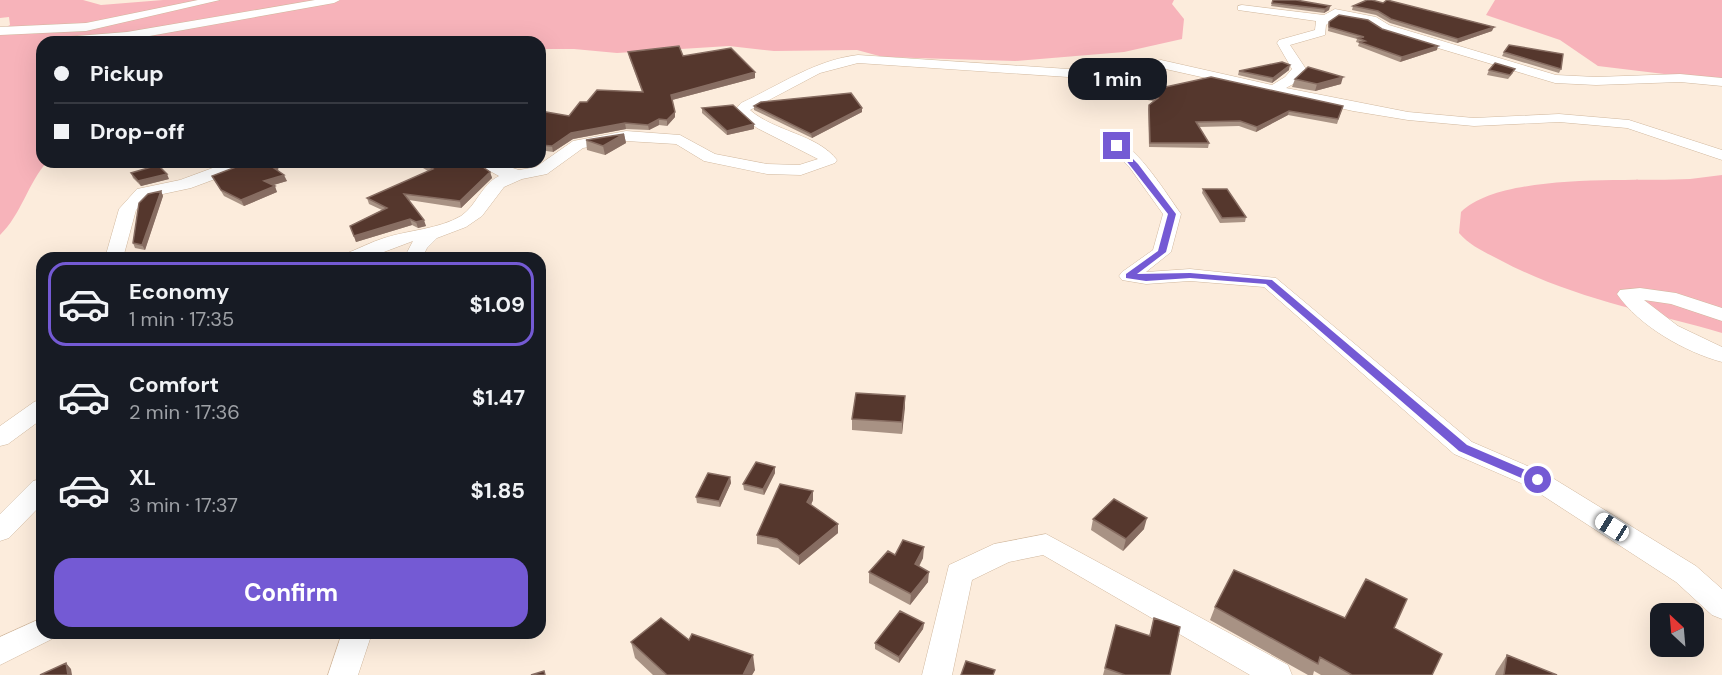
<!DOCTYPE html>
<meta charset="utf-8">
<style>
body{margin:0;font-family:"DM Sans",sans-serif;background:#242831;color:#f1f3f6;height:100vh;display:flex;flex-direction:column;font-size:22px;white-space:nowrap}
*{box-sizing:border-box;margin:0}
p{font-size:20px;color:#9ea1a6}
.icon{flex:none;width:33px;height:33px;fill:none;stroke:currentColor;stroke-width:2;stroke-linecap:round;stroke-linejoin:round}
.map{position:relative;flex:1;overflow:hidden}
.details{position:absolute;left:36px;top:252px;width:510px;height:387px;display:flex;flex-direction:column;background:#171b24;border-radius:18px;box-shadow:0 6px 24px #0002}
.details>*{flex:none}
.hud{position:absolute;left:36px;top:36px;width:510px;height:132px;border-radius:18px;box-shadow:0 6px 24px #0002;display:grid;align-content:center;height:132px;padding:0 18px;background:#171b24}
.needle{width:39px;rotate:334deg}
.controls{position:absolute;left:1650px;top:603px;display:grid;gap:12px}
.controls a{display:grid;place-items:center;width:54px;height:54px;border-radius:12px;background:#171b24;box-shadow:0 6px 24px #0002;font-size:30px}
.end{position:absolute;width:27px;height:27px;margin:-14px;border:8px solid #745ad4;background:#fff;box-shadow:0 0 0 3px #fff}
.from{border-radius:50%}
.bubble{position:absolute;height:42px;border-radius:18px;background:#171b24;box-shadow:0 6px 24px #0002;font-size:20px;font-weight:700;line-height:42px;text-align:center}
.car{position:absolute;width:18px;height:36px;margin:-18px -9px;border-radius:8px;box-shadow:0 0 4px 2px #0007;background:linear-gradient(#fff 24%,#345 0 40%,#fff 0 76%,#345 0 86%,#fff 0)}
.hud b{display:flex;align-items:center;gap:21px;height:57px;font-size:22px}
.hud b+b{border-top:2px solid #363941}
.hud i{width:15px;height:15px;background:#f1f3f6}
ul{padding:10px 0 0;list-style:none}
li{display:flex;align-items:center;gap:18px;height:84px;margin:0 12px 9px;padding:0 6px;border:3px solid transparent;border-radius:18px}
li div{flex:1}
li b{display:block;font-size:22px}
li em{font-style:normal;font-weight:700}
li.on{border-color:#745ad4}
li>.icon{width:54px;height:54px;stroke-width:1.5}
.primary-button{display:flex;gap:12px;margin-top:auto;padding:12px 18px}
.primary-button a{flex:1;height:69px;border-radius:18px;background:#745ad4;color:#fff;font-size:24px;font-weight:700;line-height:69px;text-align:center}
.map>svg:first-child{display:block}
</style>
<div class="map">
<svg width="1722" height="675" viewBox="0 0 1722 675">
<rect width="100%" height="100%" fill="#fcecdc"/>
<path fill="#f7b3ba" d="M0 0H83L101 5 163 0H1174L1172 4 1184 19 1182 39 1124 52 1015 61 883 57 857 50 774 51 729 46 617 53 574 49H540V42H42V162H47C28 183 21 215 0 235V30L10 25 9 17 0 18Z
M1495 0H1722V81L1598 66 1560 40 1486 15Z
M1722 175V333C1646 311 1571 298 1500 260 1485 252 1470 246 1459 233L1461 212C1502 172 1633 182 1690 179 1701 178 1711 176 1722 175Z"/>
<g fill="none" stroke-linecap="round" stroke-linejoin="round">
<g stroke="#d1b89e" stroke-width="1">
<path id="minor" d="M198 0H220L86 31 0 35V27L86 23Z
M315 0H340L334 3 127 40 46 42 52 38 127 32Z
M1242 5 1324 15 1335 9 1376 17 1389 25 1556 75 1596 77 1680 74 1722 78V86L1680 82 1596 85 1555 83 1381 31 1368 22 1337 16 1326 25 1325 35 1290 45 1306 69 1295 83 1286 88 1408 112 1474 118 1559 114 1629 120 1722 150V160L1627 128 1559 122 1474 126 1408 120 1353 111 1161 68 1116 76 1083 78 858 63 820 73 750 110C775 132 817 134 837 160L835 163 801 175 767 174 704 161 676 144 626 141 583 148 547 174 522 179 504 187 482 216 466 227 437 238 427 248 422 258H404L413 241 368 258H343L345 254C358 249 371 242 384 238 409 230 439 229 461 216 477 205 481 185 499 176L473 162H494L519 170 536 167 573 141 626 131 680 135 715 154 767 164 799 165 818 159 757 128 735 110 741 103C780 85 815 60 858 55L1083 70 1116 68 1161 60 1272 85 1285 77 1292 69 1277 43 1279 40 1315 30 1316 21 1238 10V6Z
M1117 141C1137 146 1168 196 1181 214L1171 252 1146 272 1190 269 1276 278 1472 442 1546 474 1696 566 1722 589V619L1712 615 1676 582 1528 486 1454 454 1264 287 1190 281 1146 284 1122 280 1119 276 1122 272 1153 250 1163 214 1130 168 1109 146Z
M229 162H255L253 165 191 188 149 197 136 210 123 258H105L119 209 137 189 180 180Z
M1640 288 1676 293 1722 308V321L1671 304 1644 300 1678 326 1722 347V362C1685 352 1639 326 1617 294L1620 290Z
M42 399V419L8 444 0 446V426L34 402Z
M42 479V504L9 538 0 541V514L33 481Z
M1046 534 1288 665 1292 675H1250L1043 555 1009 562 972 580 952 675H922L949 565 994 544Z
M42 618V633H55L52 639 0 665V637Z
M342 633H372L358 675H328Z"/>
</g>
<use href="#minor" fill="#fff" fill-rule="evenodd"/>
</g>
<path fill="#a89284" d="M1273 0 1330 6 1329 10 1324 13 1271 6Z
M1353 6 1492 31 1457 43 1390 23 1376 15 1352 10Z
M1329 22 1382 29 1437 50 1400 62 1358 46 1359 43 1356 42 1357 39 1328 31Z
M628 52 683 56 755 78 672 100 675 117 667 126 659 125 649 130 626 129 573 139 553 152 540 150V111L569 116 587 102 642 92 629 57Z
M1504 52 1561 69 1559 73 1502 56Z
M1289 70 1272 83 1238 75 1239 71Z
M1489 70 1513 73 1508 79 1487 75Z
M1295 79 1341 84 1315 91 1292 87Z
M1138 93 1343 106 1337 124 1288 115 1256 132 1239 126 1199 127 1209 143 1208 148 1149 147 1148 109 1149 105 1153 101 1137 98Z
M754 106 862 112 812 138 754 110Z
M702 108 754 129 727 135 702 113Z
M624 134 626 143 605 155 587 150 586 140Z
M249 162H279L278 171 287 181 273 185 277 192 244 206 224 196 212 176Z
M413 162H476L490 172 492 178 461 208 409 200 426 226 418 228 412 225 356 242 350 226 382 210 369 204 367 198 428 171Z
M131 173 169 179 141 186 133 178Z
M1203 189 1246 217 1245 222 1220 223 1202 193Z
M161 191 163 196 145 250 135 248 133 243Z
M905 396 902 434 852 430V419Z
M775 467V473L764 495 744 490 743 484Z
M730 477 731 483 720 507 697 503 696 497Z
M813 500 811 505 838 524V533L799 565 778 548 757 544V535Z
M1093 519 1144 529 1123 551 1091 530Z
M895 555 923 558 919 567 928 582 910 605 869 583V572Z
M1215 607 1345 618 1394 628 1432 675H1321L1314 671 1313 675H1308L1210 620Z
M1154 618 1170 675H1103L1116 625 1149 636Z
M924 623 923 629 899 663 875 649V643Z
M689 640 755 670 752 675H653L635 658 631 642Z
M1507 655 1557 675H1495L1496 672Z"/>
<path fill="#876d62" d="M1330 6 1329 10 1324 13 1325 9Z
M1494 27 1492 31 1457 43 1458 39Z
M1438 46 1437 50 1400 62 1402 57Z
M1290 65 1289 70 1272 83 1273 78Z
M755 72V78L672 100 671 95Z
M1343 77 1341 84 1315 91 1317 84Z
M862 108V112L812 138 811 134Z
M1289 111 1288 115 1256 132 1257 127Z
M675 112V117L667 126V120Z
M659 119V125L649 130 648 125Z
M625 123 626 129 573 139 553 152 552 146 571 133Z
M754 124V129L727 135V131Z
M624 134 626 143 605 155 603 146Z
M204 162H223L207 168Z
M276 162H279L278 170 271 166Z
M490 172 492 178 461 208 460 201Z
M167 174 169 179 141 186 138 181Z
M284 175 287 181 267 187 264 181Z
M275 186 277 192 244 206 241 200Z
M161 191 163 196 145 250 142 245Z
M410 219 412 225 356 242 354 236Z
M424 220 426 226 418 228 416 222Z
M905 396V408L902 434V422Z
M775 467V473L764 495 763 489Z
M730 477 731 483 720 507 719 501Z
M813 491V500L808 511 807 502Z
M1147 518 1144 529 1123 551 1126 539Z
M838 524V533L799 565V556Z
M924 547 923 558 914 575 915 564Z
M929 572 928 582 910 605 911 594Z
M924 623 923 629 899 663V657Z
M753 655 755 670 752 675H743Z
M66 663 71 669 72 675H68Z"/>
<path fill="#55372d" stroke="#876d62" stroke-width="1.5" d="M1273 0H1296L1330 6 1325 9 1272 3Z
M1367 0H1372L1383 3 1387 0 1494 27 1458 39 1391 19 1378 11 1353 6Z
M1339 15 1368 20 1382 29 1438 46 1402 57 1359 42 1365 41 1358 38 1364 37 1329 27V22Z
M1509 45 1563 54 1561 69 1504 52Z
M679 46 683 56 731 48 755 72 671 95 675 112 667 120 659 119 648 125 625 123 571 133 552 146 540 145V111L569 116 580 102H587L597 90 643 92 628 52Z
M1282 62 1290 65 1273 78 1239 71Z
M1495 63 1515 69 1510 75 1489 70Z
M1308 67 1343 77 1317 84 1295 79Z
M1211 77 1343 106 1338 119 1289 111 1257 127 1240 121 1196 122 1209 143H1150L1149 105 1158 98 1138 93Z
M851 93 862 108 811 134 754 106 761 102Z
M733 105 754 124 727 131 702 108Z
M624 134 603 146 586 140Z
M249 162H276L275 165 271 166 284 175 264 181 275 186 241 200 221 190 212 176Z
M421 162H476L490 172 460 201 404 194 424 220 416 222 410 219 354 236 350 226 387 208 367 198 433 169Z
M158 165 167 174 138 181 131 173Z
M1203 189H1227L1246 217 1222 218Z
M161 191 142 245 133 243 139 203 148 194Z
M281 254 329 258H276Z
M856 393 905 396 902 422 852 419Z
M756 462 775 467 763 489 743 484Z
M708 473 730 477 719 501 696 497Z
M780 484 813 491 807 502 838 524 799 556 777 539 757 535Z
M1114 499 1147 518 1126 539 1093 519Z
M903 540 924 547 915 564 929 572 911 594 869 572 888 551 895 555Z
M1234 570 1345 618 1366 579 1407 599 1394 628 1442 654 1432 675H1352L1320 657 1318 664 1215 607Z
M900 611 924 623 899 657 875 643Z
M661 618 689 640 692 634 753 655 743 675H667L631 642Z
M1154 618 1180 627 1170 675H1125L1105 668 1116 625 1150 636Z
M1507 655 1557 675H1504Z
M966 661 995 670 993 675H961Z
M66 663 68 675H40Z
M544 671 545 675H531Z"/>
<path fill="#745ad4" d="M1114 145H1119L1138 164 1176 214 1166 252 1137 274 1190 273 1272 280 1467 445 1542 477V483H1533L1459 451 1266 284 1190 278 1146 281 1126 278V274L1158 251 1168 214Z"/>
</svg>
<div class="controls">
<a><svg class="needle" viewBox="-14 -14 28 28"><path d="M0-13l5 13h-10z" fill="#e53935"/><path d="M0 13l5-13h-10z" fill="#9ea1a6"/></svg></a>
</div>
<i class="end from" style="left:1538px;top:480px"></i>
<i class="end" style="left:1117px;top:146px"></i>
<div class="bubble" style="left:1068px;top:58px;width:99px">1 min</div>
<i class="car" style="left:1612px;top:527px;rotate:302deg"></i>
<div class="hud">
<b><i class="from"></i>Pickup</b>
<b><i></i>Drop-off</b>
</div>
<section class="details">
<ul>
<li class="on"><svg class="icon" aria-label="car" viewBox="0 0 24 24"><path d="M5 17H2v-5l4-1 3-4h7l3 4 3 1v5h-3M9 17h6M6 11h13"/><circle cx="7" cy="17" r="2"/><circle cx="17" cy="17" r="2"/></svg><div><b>Economy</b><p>1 min · 17:35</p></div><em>$1.09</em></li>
<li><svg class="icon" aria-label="car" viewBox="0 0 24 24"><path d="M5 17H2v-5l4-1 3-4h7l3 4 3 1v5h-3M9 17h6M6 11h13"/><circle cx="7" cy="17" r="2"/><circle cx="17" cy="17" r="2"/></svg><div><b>Comfort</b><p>2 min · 17:36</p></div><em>$1.47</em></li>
<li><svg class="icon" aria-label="car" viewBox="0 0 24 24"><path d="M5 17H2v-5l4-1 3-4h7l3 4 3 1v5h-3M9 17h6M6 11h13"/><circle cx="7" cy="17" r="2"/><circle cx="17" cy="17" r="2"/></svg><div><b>XL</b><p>3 min · 17:37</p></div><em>$1.85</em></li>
</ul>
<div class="primary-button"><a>Confirm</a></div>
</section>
</div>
